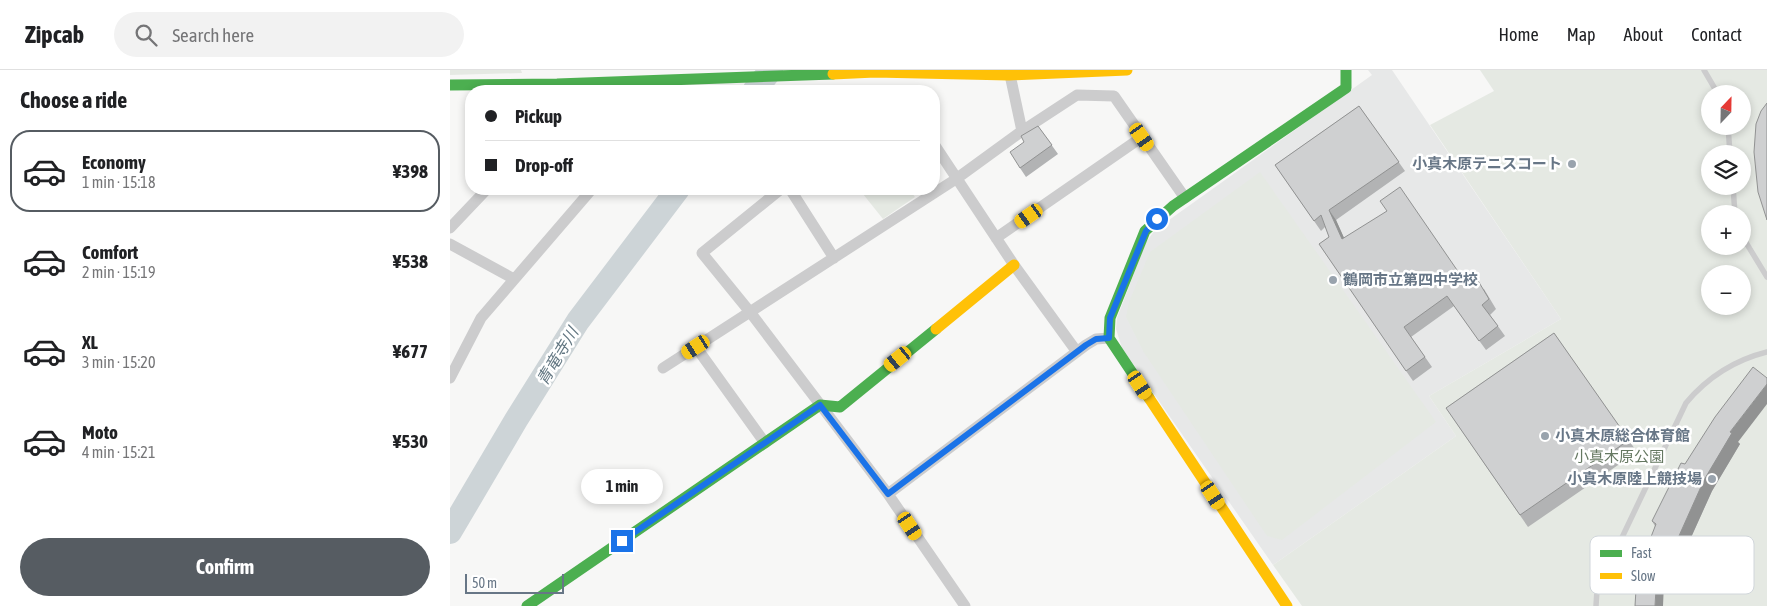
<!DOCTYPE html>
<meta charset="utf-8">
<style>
body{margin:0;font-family:"Asap Condensed","Noto Sans JP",sans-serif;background:#f2f2f2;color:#202124;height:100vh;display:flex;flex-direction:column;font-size:19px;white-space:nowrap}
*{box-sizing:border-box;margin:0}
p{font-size:16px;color:#757577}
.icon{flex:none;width:28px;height:28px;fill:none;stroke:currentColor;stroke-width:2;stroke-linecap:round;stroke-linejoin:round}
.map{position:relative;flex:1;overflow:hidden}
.side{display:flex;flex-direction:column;background:#fff;width:450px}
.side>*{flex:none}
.top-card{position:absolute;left:15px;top:15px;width:475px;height:110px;border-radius:20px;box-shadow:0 2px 8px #0003;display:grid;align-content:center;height:110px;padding:0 20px;background:#fff}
.needle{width:32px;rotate:22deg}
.controls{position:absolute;left:1251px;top:15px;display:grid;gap:10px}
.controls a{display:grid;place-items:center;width:50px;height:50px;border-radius:50%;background:#fff;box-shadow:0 2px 8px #0003;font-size:25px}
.scale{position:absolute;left:15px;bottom:12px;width:99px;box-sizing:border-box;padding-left:5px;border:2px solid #677686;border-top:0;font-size:14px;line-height:18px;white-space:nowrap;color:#677686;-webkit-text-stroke:4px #fff;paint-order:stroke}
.end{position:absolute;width:22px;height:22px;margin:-11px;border:6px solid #1a73e8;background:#fff;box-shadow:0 0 0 2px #fff}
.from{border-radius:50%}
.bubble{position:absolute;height:35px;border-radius:18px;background:#fff;box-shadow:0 2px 8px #0003;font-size:16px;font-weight:700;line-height:35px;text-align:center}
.car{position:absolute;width:15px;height:30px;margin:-15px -8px;border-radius:6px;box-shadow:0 0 4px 1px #0007;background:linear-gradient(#f5c518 24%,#345 0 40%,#f5c518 0 76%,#345 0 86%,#f5c518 0)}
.top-card b{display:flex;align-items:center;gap:18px;height:48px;font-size:19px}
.top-card b+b{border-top:1px solid #e0e0e0}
.top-card i{width:12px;height:12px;background:#202124}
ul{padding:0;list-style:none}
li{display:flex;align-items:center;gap:15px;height:82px;margin:0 10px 8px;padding:0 10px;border:2px solid transparent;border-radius:20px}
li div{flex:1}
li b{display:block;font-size:19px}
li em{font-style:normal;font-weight:700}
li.selected{border-color:#565c62}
li>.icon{width:45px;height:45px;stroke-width:1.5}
h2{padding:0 20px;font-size:22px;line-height:60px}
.action{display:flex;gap:10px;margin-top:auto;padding:10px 20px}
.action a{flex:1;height:58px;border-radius:30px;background:#565c62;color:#fff;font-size:20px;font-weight:700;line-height:58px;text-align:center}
header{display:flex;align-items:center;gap:30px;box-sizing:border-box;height:70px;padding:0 25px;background:#fff;border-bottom:1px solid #e0e0e0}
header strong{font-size:24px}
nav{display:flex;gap:28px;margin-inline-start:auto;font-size:18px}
.search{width:350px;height:45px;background:#f2f2f2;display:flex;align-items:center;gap:12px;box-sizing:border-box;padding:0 18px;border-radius:28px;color:#757577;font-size:19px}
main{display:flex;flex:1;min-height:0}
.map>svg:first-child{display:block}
</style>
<header>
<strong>Zipcab</strong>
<div class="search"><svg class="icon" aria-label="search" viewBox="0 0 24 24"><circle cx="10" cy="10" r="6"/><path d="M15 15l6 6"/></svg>Search here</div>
<nav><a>Home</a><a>Map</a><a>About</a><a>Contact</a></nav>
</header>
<main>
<section class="side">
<h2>Choose a ride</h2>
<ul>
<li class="selected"><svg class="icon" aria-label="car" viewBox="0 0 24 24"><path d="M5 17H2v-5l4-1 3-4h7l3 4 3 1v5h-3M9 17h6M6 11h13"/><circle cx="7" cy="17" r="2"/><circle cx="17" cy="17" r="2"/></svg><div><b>Economy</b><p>1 min · 15:18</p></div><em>¥398</em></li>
<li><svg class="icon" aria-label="car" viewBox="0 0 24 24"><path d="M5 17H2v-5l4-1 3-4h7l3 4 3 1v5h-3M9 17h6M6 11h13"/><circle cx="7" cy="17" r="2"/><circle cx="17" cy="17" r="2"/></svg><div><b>Comfort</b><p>2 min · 15:19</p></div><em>¥538</em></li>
<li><svg class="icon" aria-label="car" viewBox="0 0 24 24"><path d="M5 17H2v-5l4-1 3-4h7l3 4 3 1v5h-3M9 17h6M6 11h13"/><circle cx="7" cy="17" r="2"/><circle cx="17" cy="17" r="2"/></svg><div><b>XL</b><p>3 min · 15:20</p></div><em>¥677</em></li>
<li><svg class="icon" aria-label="car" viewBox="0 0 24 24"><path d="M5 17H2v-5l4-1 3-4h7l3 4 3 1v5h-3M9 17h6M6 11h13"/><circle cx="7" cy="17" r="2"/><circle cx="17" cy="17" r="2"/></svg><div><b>Moto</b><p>4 min · 15:21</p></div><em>¥530</em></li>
</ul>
<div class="action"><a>Confirm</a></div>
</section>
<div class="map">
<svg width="1317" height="536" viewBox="0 0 1317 536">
<rect width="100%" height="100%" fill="#f7f7f6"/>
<path fill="#e7e8e8" d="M918 0H942L1111 249 979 326 1006 366 823 495 672 278 666 259 667 248 696 172 705 160 922 5Z"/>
<path fill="#e5e9e3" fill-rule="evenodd" d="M0 0H71L72 3 0 5Z
M1030 0H1317V536H852L823 495 1006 366 979 326 1111 249 980 55 1044 21ZM1260 24H1292V56H1260ZM1260 84H1292V116H1260ZM1260 144H1292V176H1260ZM1260 204H1292V236H1260Z
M810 102 986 352 832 470 817 466 693 281 676 247 679 232 700 182Z
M409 119H459L465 127 433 149Z"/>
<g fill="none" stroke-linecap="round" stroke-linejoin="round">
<path stroke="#cdd4d7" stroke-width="24" d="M304 21 321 0
M0 462 66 350 128 251 228 119"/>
<path stroke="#cccccd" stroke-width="5.5" d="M1254 0 1268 24
M1278 56 1280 84
M1283 116 1285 144
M1292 166 1317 207
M1146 536 1147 520 1236 333C1257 308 1285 290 1317 282"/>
<path stroke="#cccccd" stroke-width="11" d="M572 61 627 25 664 26 735 128
M484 74 564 195 627 282
M331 119 252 183 300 242 438 424 515 536
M340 119 384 188
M0 158 37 119
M546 168 692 67
M0 174 64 209
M246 277 315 373
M213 298 506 109 572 61 559 0
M0 308 31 248 142 119
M438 424 636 275 646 269 659 268"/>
<path stroke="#4caf50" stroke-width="11" d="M0 15 107 14 383 4
M699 328 659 268 660 248 695 161 723 136 896 18V0
M77 536 370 335 390 337 486 259"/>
<path stroke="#ffc107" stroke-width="11" d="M383 4 425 2 559 5 677 0
M486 259 564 195
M699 328 837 536"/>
</g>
<path fill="#b2b3b4" d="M909 36 955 101 886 150 894 168 1018 216 1034 219 1046 239 1040 245 1055 266 1036 280 1004 236 961 267 982 297 963 311 869 174 879 167 875 157 871 161 825 95Z
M588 56 608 84 576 107 570 98 574 72Z
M1104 263 1187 382 1078 457 996 338Z
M1288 372 1290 374 1262 421 1220 514 1214 513 1185 536 1205 456 1202 451 1235 394Z"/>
<path fill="#919292" d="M879 140 886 150 899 179 892 169Z
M1317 314V334L1288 372 1290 374 1262 421 1220 514 1212 504 1254 410 1280 362Z
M1207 502 1214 513 1213 536H1205Z"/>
<path fill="#cfd0d1" stroke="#919292" d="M1317 33V150L1308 122 1304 82 1306 54 1311 41Z
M909 36 949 92 879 140 892 169 937 141 930 131 950 117 1018 216 1027 209 1039 229 1032 235 1048 256 1029 271 997 226 954 257 975 287 956 301 869 174 879 167 871 145 864 151 825 95Z
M588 56 602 75 570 98 560 82 574 72 571 66Z
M1104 263 1179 370 1070 445 996 338Z
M1303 297 1317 308V314L1280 362 1282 363 1254 410 1212 504 1207 502 1205 536H1185L1187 503 1206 454 1202 451 1231 393 1235 394 1265 347Z"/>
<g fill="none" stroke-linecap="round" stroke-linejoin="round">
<path stroke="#1a73e8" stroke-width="6" d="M172 471 370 335 438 424 636 275 646 269 659 268 660 248 696 161 707 149"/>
</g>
<g fill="#99a3ad" stroke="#fff" stroke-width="2">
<circle cx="1122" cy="94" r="5"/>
<circle cx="883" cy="210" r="5"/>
<circle cx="1095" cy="366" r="5"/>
<circle cx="1262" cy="409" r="5"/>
</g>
<g text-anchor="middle" stroke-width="5" stroke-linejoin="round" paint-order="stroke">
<g font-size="15" font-weight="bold" fill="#677686" stroke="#fff" text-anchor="end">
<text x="1112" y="99">小真木原テニスコート</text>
<text x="893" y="215" text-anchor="start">鶴岡市立第四中学校</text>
<text x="1105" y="371" text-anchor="start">小真木原総合体育館</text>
<text x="1252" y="414">小真木原陸上競技場</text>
</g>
<g font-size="15" fill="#657861" stroke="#fff">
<text x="1169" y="392">小真木原公園</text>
</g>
<g font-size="16" font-style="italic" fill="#637782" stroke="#fff">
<text transform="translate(107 286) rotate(-59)" y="6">青竜寺川</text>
</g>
</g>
<rect x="1140" y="466" width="164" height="58" rx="8" fill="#fff" stroke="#d1d6db" stroke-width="1"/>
<rect x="1150" y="480" width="22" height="7" fill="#4caf50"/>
<rect x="1150" y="503" width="22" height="6" fill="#ffc107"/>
<g font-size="14" fill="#677686">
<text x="1181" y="488">Fast</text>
<text x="1181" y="511">Slow</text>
</g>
</svg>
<div class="controls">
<a><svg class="needle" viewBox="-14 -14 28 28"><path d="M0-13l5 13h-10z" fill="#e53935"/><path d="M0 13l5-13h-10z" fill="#757577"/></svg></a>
<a><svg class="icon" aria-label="layers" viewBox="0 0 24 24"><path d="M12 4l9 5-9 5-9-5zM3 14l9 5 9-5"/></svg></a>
<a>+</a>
<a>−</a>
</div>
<div class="scale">50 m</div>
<i class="end from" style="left:707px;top:149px"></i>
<i class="end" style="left:172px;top:471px"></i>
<div class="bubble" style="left:131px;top:399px;width:82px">1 min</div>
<i class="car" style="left:692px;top:67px;rotate:145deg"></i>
<i class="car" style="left:579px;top:146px;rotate:235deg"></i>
<i class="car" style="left:246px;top:277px;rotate:237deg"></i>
<i class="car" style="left:448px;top:289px;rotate:231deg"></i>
<i class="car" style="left:690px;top:315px;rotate:147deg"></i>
<i class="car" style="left:763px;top:425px;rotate:147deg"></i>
<i class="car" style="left:460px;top:456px;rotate:146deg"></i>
<div class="top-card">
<b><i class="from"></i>Pickup</b>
<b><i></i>Drop-off</b>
</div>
</div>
</main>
